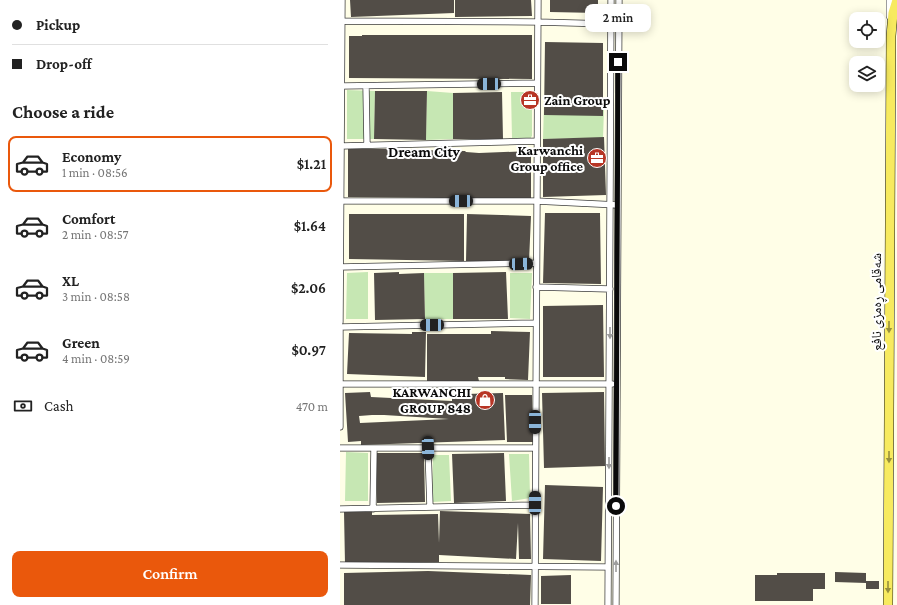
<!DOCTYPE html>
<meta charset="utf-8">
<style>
body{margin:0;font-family:"Crimson Pro","Noto Naskh Arabic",serif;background:#f6f6f6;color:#222;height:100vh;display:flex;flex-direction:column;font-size:15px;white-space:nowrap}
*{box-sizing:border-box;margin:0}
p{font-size:13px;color:#767676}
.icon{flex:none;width:22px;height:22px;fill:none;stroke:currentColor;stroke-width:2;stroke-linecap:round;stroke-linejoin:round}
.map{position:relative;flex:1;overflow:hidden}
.drawer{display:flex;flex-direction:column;background:#fff;width:340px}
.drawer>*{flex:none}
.top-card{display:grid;align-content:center;height:88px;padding:0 12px;background:#fff}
.controls{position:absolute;left:509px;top:12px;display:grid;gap:8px}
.controls a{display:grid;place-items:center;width:36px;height:36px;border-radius:8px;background:#fff;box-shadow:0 2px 10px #0003;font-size:20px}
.end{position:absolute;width:18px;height:18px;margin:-9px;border:5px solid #0a0a0a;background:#fff;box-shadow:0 0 0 2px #fff}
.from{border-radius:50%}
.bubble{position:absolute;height:28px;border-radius:8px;background:#fff;box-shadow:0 2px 10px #0003;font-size:13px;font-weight:600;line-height:28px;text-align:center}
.car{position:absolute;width:12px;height:24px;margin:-12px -6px;border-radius:5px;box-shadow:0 0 3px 1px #0007;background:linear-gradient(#222 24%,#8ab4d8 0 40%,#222 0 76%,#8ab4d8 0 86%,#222 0)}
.top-card b{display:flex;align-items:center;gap:14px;height:38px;font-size:15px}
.top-card b+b{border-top:1px solid #e0e0e0}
.top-card i{width:10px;height:10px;background:#222}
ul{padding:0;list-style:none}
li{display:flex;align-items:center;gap:12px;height:56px;margin:0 8px 6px;padding:0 4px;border:2px solid transparent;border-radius:8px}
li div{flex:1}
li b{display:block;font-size:15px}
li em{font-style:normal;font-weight:600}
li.on{border-color:#ea580c}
li>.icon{width:36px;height:36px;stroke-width:1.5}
h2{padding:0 12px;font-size:18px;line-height:48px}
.pay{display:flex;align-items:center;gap:10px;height:44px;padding:0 12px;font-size:15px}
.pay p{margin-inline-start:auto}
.button{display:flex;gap:8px;margin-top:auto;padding:8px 12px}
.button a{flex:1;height:46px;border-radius:8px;background:#ea580c;color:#fff;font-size:16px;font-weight:600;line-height:46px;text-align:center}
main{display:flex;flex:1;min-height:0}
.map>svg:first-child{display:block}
</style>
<main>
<section class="drawer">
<div class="top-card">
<b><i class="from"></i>Pickup</b>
<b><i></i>Drop-off</b>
</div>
<h2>Choose a ride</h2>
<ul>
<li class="on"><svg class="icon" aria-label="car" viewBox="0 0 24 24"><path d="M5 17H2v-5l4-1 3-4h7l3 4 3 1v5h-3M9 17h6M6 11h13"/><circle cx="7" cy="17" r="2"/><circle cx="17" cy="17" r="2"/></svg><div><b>Economy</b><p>1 min · 08:56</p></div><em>$1.21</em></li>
<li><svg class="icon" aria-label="car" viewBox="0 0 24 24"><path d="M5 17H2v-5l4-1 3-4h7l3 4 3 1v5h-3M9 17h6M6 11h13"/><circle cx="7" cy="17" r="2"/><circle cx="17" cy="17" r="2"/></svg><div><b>Comfort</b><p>2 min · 08:57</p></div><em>$1.64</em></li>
<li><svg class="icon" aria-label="car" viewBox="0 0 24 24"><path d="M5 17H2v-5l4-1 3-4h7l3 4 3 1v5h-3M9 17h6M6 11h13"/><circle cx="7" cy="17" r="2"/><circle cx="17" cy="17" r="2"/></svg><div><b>XL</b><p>3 min · 08:58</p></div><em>$2.06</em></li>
<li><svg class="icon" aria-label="car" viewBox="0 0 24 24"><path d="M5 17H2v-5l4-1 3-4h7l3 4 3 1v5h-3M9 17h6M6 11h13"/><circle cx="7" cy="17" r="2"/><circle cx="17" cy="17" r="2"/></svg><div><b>Green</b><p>4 min · 08:59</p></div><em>$0.97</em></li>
</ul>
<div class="pay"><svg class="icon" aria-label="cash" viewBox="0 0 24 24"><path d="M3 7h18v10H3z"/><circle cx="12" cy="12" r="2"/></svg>Cash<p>470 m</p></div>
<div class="button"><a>Confirm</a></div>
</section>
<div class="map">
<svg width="557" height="605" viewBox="0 0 557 605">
<rect width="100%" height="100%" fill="#fffee7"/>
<path fill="#c6e7b3" d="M7 90 35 91 34 139H7Z
M87 91 113 93V139L86 140Z
M171 92H192V136L191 137V139L172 138Z
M204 105 264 109 263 138 203 139Z
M28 272V319H6L7 273Z
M84 273H113V319H85Z
M170 273H192L190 319 170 318Z
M6 452 28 453V501H5Z
M169 454H189L190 498 172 501Z
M93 455H109L111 501 92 502Z"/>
<path fill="#524d47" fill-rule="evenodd" d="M10 0H114V13L11 17Z
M115 0H191L192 16 115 17Z
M210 0H258V13L210 12Z
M22 35H192V79L9 78V36H22Z
M205 42 263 43V116L204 115Z
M35 91H87L86 140 34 139Z
M162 92 163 139H113V93Z
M264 137 266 195 203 197V139Z
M8 149H47V150L74 149V150L125 151 126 152 139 153 191 151V199L8 197Z
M205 213H260L261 284 203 283Z
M9 214H124V261L9 259Z
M127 214 191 216 189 262 126 261Z
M59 272V274L84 273 85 319 35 320 34 273Z
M166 272 168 319H113V273Z
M263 305 264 377H203V306Z
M151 331 190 332 188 380 165 379V377H138L139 381H87V334H151Z
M72 332H86L85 377 7 374 9 333 72 334Z
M30 392 31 397 112 401V398L125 399V394L163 393 165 440 21 445V441L8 442 5 393ZM32 415H44L109 419 20 423 19 416Z
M264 392 265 466 204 468 202 393Z
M165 395H192L193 442H167Z
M36 453H84L85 502 37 503Z
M164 453 166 501 114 503 112 454Z
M205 485 263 487 261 561 203 559Z
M100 511 190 514 191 559H179L178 523 176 559 99 555V562L5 564 4 512H32V515L98 514 99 543Z
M88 571 191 575 190 605H4V573Z
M495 572 526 573V581H539V589H526V583L495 582Z
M437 573H485V589H473V601H415V575H437Z
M231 575V604H201V576Z"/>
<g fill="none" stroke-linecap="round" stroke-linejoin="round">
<g stroke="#3d3d3d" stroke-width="7">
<path id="minor" d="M0 21 197 22 270 24
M2 86 197 83
M26 86 27 145
M2 146 196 141
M0 201H196L278 205
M0 267 196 263
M196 287 270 289
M0 322 2 0
M0 327 196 323
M0 330V427
M0 384H272
M0 448H195
M88 448 90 507
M0 509 195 505
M33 509 34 448
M0 565 268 567
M195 605 198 0
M268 605 271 0
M276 605 279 0"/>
</g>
<g stroke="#3d3d3d" stroke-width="8">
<path id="tertiary" d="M550 0V16"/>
</g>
<g stroke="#1b1b1b" stroke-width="10">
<path id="primary" d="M548 605 551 36 553 13 557 0"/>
</g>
<use href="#minor" stroke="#fff" stroke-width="5.5"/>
<use href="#tertiary" stroke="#fff" stroke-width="7"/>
<use href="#primary" stroke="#f7ea5f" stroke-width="9"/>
</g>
<defs><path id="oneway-solid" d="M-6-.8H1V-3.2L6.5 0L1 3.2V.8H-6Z"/></defs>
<g fill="#98903d">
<use href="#oneway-solid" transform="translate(549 327) rotate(90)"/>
<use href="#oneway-solid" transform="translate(549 457) rotate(90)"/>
<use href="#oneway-solid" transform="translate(548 587) rotate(90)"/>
</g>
<g fill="#9d9d9d">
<use href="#oneway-solid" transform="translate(270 333) rotate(90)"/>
<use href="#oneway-solid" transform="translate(269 463) rotate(90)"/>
<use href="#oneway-solid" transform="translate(276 566) rotate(-90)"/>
</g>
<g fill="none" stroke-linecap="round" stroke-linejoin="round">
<path stroke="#0a0a0a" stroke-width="5" d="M276 506 278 62"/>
</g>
<defs>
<g id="office-disc" transform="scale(1)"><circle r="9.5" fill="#b73525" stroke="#fff"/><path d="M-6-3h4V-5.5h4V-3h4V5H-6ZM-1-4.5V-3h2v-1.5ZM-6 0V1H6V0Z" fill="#fff"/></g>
<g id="shop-disc" transform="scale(1)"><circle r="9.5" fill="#b73525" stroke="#fff"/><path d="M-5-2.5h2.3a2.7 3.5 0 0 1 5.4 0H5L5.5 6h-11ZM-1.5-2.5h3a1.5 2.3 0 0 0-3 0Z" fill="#fff"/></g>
</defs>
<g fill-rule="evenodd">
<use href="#office-disc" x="190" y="100"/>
<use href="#office-disc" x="257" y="158"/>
<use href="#shop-disc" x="145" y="400"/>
</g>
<g text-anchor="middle" stroke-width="4" stroke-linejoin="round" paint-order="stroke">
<g font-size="14" font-weight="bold" fill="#0a0a0a" stroke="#fff" text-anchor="end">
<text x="204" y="105" text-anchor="start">Zain Group</text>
<text x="243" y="155">Karwanchi<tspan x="243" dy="16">Group office</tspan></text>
<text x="131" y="397">KARWANCHI<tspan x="131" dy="16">GROUP 848</tspan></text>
</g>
<g font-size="14" fill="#0a0a0a" stroke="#fff">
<text transform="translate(536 302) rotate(-90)" y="5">شەقامی ڕەمزی نافع</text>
</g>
<g font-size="15" font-weight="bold" fill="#0a0a0a" stroke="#fff">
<text x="84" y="157">Dream City</text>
</g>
</g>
</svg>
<div class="controls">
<a><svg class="icon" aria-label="locate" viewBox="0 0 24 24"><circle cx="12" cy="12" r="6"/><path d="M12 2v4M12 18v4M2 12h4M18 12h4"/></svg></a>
<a><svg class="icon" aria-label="layers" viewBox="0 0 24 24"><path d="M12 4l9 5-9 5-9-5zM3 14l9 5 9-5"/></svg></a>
</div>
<i class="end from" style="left:276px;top:506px"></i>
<i class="end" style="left:278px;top:62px"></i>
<div class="bubble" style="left:245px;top:4px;width:66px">2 min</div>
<i class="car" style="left:149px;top:84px;rotate:269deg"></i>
<i class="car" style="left:121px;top:201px;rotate:270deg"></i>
<i class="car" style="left:181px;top:264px;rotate:88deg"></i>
<i class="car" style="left:92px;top:325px;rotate:269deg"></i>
<i class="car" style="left:195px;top:422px;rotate:180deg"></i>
<i class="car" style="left:88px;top:448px;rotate:178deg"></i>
<i class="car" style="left:195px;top:503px;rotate:0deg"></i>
</div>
</main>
